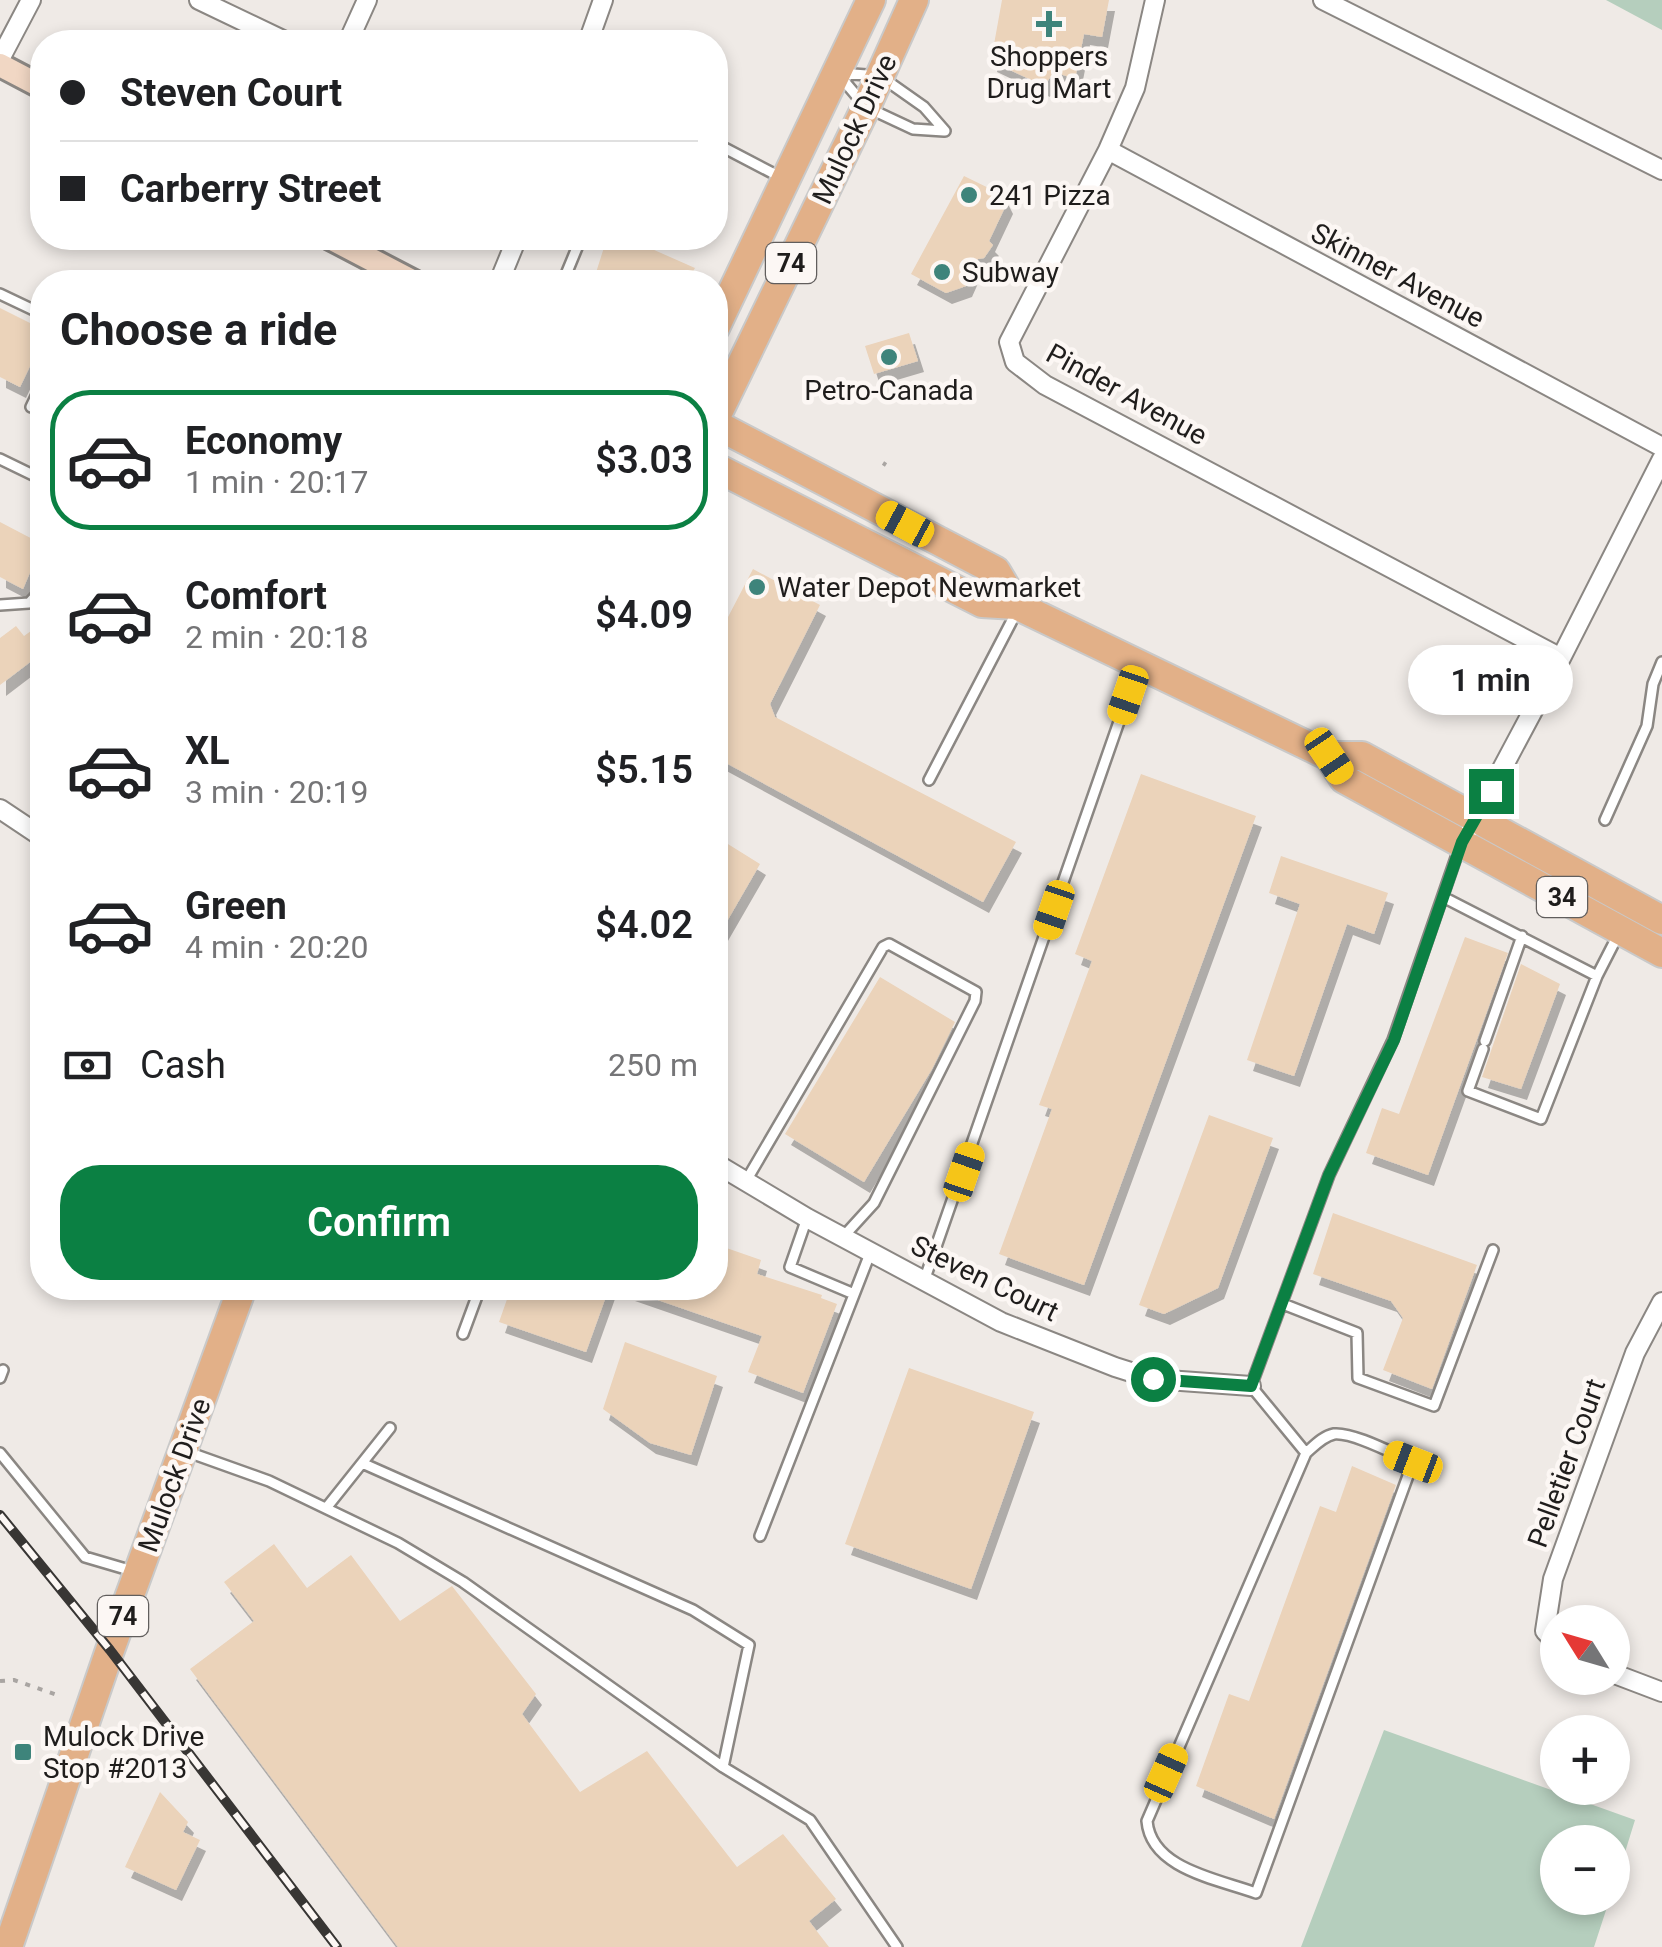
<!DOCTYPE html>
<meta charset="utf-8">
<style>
body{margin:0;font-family:Roboto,sans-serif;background:#f6f6f6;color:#202124;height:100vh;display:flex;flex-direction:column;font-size:38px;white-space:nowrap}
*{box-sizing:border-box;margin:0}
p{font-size:32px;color:#757577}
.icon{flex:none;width:55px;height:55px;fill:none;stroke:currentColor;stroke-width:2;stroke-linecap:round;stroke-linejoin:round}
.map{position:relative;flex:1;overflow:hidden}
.drawer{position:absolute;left:30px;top:270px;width:698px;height:1030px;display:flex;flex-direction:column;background:#fff;border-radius:40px;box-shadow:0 5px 15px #0003}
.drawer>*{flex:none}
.hud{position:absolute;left:30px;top:30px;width:698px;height:220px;border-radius:40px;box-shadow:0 5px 15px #0003;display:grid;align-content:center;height:220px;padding:0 30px;background:#fff}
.needle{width:65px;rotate:307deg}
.fabs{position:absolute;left:1540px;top:1605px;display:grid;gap:20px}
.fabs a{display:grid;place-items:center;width:90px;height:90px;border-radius:50%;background:#fff;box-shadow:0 5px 15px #0003;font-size:50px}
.end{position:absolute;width:45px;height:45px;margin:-22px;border:12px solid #0b8043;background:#fff;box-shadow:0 0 0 5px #fff}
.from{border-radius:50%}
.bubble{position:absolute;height:70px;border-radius:35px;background:#fff;box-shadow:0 5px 15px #0003;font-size:32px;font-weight:600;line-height:70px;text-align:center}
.car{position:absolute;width:30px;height:60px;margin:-30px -15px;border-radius:12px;box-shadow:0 0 8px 2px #0007;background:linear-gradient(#f5c518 24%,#345 0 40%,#f5c518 0 76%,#345 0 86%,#f5c518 0)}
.hud b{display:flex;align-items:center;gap:35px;height:95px;font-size:38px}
.hud b+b{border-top:2px solid #e0e0e0}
.hud i{width:25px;height:25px;background:#202124}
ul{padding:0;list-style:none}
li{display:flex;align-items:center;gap:30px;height:140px;margin:0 20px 15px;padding:0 10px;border:5px solid transparent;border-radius:40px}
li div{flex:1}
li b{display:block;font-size:38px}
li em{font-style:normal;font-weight:600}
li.active{border-color:#0b8043}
li>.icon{width:90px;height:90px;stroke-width:1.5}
h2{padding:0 30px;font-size:45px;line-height:120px}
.pay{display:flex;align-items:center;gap:25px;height:110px;padding:0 30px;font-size:38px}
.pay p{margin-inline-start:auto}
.primary-button{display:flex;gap:20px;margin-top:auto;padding:20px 30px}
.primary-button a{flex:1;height:115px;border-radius:40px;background:#0b8043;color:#fff;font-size:40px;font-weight:600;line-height:115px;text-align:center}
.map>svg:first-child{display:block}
</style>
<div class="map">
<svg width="1662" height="1947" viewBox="0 0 1662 1947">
<defs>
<filter id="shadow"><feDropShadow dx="6" dy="11" stdDeviation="0" flood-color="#0004"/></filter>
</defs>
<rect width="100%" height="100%" fill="#efeae6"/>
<path fill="#b5cebd" d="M1606 0H1662V30Z
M1384 1730 1635 1820 1613 1891 1612 1842H1558V1898H1610L1594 1947H1301Z"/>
<path fill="#ebd3ba" filter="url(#shadow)" d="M1002 0H1109L1102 37 1084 34 1075 79 1054 72 1044 86 991 61Z
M964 176 1003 195 1007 203 989 241 993 245 984 258 978 259 966 286 946 293 911 274Z
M607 238H627L695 268 687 282H593Z
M0 308 42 329V341L20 387 0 377Z
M909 333 918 361 874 374 865 346Z
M0 522 42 544 23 589 0 577Z
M753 569 820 605 770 704 775 717 1016 842 983 902 715 757V642Z
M42 623V653L0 685V638L16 626 24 636Z
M1141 774 1256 816 1084 1285 999 1254 1052 1109 1039 1105 1092 961 1075 954Z
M715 836 760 864 715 942Z
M1281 856 1388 893 1374 934 1347 924 1294 1076 1247 1060 1300 904 1269 893Z
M1465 937 1508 953 1428 1175 1366 1153 1382 1108 1399 1114Z
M1521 964 1560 984 1521 1089 1482 1077Z
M880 977 955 1022 932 1069 864 1182 785 1134Z
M1209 1115 1273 1138 1218 1288 1164 1314 1139 1305Z
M1333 1213 1477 1265 1432 1389 1383 1370 1403 1318 1391 1301 1313 1274Z
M715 1244 761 1260 757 1274 822 1295 821 1298 837 1304 803 1393 748 1372 762 1336 629 1290 715 1288Z
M511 1288H609L586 1352 499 1322Z
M625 1342 717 1376 691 1455 650 1443 603 1409Z
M909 1368 1034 1412 971 1589 845 1544Z
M1352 1466 1396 1485 1274 1819 1196 1786 1229 1694 1249 1701 1320 1506 1336 1512Z
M274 1544 307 1588 351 1555 400 1621 452 1586 536 1694 522 1714 580 1792 647 1751 737 1867 783 1834 836 1899 809 1921 829 1947H398L190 1669 254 1621 224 1582Z
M160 1792 188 1822 183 1832 200 1840 176 1890 125 1867Z"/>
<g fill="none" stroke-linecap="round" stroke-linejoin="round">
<g stroke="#8b8783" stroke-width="14">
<path id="lane" d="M840 73 880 76 924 107 945 131
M839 75 866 107 913 129 944 131
M715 143 784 179
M567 272 581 238
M0 294 42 314
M31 407 42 384
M0 459 35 476
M0 605 29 603 42 589
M929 780 1018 609
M1605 820 1647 726 1653 684 1662 662
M1443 897 1597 976
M1485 1041 1522 936
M1483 1049 1468 1091 1541 1119 1597 976 1618 935
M746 1181 883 947 889 944 976 992 975 1001 874 1203 843 1237
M807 1218 790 1267 854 1294
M924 1281 1137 670
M1283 1304 1357 1333 1358 1378 1434 1406 1493 1250
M463 1334 480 1288
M0 1378 3 1370
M185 1451 269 1481 398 1543 463 1582 723 1767 810 1820 897 1947
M0 1453 85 1557 136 1572
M1306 1453 1147 1821C1151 1869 1218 1879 1256 1893L1413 1462C1394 1454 1353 1432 1334 1434 1323 1436 1314 1446 1306 1453L1251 1386 1329 1175 1393 1040 1459 849
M362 1463 693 1610 749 1645 723 1767
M327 1507 390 1428
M760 1536 871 1251"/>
</g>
<g stroke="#8b8783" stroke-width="22">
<path id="street" d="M199 0 287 42
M1155 0 1135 88 1108 150 1009 342 1015 362 1045 385 1561 658
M1323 0 1662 170
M348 42 367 0
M588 42 603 0
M0 59 31 0
M1108 150 1662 447
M499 282 517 238
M0 809 42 837
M1471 827 1561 658 1662 459
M715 1163 807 1218 1001 1322 1115 1367 1153 1379 1251 1386
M1558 1645 1545 1631 1553 1579 1635 1353 1662 1302
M1612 1673 1662 1692"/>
</g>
<g stroke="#8b8783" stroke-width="28">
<path id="secondary" d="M0 65 42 87
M330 238 414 282"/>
</g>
<g stroke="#c9c9c9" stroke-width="32">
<path id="primary" d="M715 328 871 0
M715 419 866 107 914 0
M715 424 996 571 1016 605
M715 467 982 603 1016 605 1329 756H1362L1662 920
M1329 756 1344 779 1662 953
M8 1947 110 1650 242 1288"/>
</g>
<path stroke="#a9a5a2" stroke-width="4" stroke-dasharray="5 8" stroke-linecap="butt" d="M883 463 886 465
M0 1681 14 1680 60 1696"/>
<use href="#lane" stroke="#fff" stroke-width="9"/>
<use href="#street" stroke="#fff" stroke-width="18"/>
<use href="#secondary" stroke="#f1d7c4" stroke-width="22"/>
<use href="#primary" stroke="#e2b088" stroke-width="28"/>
<g stroke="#383634" stroke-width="10">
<path id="rail" d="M0 1515 110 1650 337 1947"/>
</g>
<use href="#rail" stroke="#fcf7f4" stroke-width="6" stroke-dasharray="19" stroke-linecap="butt"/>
</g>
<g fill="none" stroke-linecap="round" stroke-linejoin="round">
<path stroke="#0b8043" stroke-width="12" d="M1153 1379 1251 1386 1329 1175 1394 1040 1462 842 1491 791"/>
</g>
<g fill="#3e847b" stroke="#fcf7f4" stroke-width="4">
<path d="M1044 9h10v10h10v10h-10v10h-10v-10h-10v-10h10z"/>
<circle cx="969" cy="195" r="10"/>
<circle cx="942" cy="272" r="10"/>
<circle cx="889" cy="357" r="10"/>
<circle cx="757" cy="587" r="10"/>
<rect x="13" y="1742" width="20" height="20" rx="5"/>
</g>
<g text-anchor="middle" stroke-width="9" stroke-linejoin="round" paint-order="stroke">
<g fill="#fcf7f4" stroke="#615e5d" stroke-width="2.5">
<rect x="766" y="243" width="50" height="40" rx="8"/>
<rect x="1537" y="877" width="50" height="40" rx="8"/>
<rect x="98" y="1596" width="50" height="40" rx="8"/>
</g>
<g font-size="25" font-weight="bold" fill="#1f1d1c">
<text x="791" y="272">74</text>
<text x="1562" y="906">34</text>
<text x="123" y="1625">74</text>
</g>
<g font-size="28" fill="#1f1d1c" stroke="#fcf7f4" text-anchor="start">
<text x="1049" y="66" text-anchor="middle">Shoppers<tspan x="1049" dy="32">Drug Mart</tspan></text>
<text x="989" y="205">241 Pizza</text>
<text x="962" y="282">Subway</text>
<text x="889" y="400" text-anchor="middle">Petro-Canada</text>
<text x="777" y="597">Water Depot Newmarket</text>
<text x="43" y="1746">Mulock Drive<tspan x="43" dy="32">Stop #2013</tspan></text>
</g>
<g font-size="28" fill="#1f1d1c" stroke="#fcf7f4">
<text transform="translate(854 129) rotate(-65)" y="10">Mulock Drive</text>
<text transform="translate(1398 275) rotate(28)" y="10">Skinner Avenue</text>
<text transform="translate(1127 394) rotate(29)" y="10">Pinder Avenue</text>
<text transform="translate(985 1278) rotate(26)" y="10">Steven Court</text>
<text transform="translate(1566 1463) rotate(-70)" y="10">Pelletier Court</text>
<text transform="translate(174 1475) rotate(-70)" y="10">Mulock Drive</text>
</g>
</g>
</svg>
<div class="fabs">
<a><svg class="needle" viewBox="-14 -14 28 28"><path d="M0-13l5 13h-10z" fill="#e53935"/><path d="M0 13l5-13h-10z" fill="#757577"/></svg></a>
<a>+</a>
<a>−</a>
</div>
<i class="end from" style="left:1153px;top:1379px"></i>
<i class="end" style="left:1491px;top:791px"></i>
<div class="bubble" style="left:1408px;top:645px;width:165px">1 min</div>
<i class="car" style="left:905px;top:524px;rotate:298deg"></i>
<i class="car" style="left:1128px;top:695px;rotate:199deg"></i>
<i class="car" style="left:1329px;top:756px;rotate:146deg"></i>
<i class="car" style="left:1054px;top:910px;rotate:199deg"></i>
<i class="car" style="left:964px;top:1172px;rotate:19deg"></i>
<i class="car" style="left:1413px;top:1462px;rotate:291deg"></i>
<i class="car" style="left:1166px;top:1773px;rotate:24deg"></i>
<div class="hud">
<b><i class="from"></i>Steven Court</b>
<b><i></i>Carberry Street</b>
</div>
<section class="drawer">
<h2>Choose a ride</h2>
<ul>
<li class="active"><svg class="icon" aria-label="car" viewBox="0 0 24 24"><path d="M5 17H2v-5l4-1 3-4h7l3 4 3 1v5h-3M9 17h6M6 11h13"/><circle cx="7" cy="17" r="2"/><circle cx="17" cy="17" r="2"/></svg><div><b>Economy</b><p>1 min · 20:17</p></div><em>$3.03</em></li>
<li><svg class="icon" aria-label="car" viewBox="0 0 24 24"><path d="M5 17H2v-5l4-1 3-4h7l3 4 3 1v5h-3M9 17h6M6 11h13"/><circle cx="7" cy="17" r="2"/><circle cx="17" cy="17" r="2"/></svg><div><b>Comfort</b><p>2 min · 20:18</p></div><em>$4.09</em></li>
<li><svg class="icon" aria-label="car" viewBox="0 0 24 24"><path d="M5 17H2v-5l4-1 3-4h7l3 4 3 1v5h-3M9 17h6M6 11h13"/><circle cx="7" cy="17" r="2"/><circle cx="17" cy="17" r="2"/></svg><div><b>XL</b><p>3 min · 20:19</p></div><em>$5.15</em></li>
<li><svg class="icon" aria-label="car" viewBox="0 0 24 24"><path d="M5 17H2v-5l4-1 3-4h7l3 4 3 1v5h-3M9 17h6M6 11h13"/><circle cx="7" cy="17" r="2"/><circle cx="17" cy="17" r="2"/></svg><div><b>Green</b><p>4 min · 20:20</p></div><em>$4.02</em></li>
</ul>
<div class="pay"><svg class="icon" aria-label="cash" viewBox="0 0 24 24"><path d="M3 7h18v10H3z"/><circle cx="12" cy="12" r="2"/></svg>Cash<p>250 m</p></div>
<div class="primary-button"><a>Confirm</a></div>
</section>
</div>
